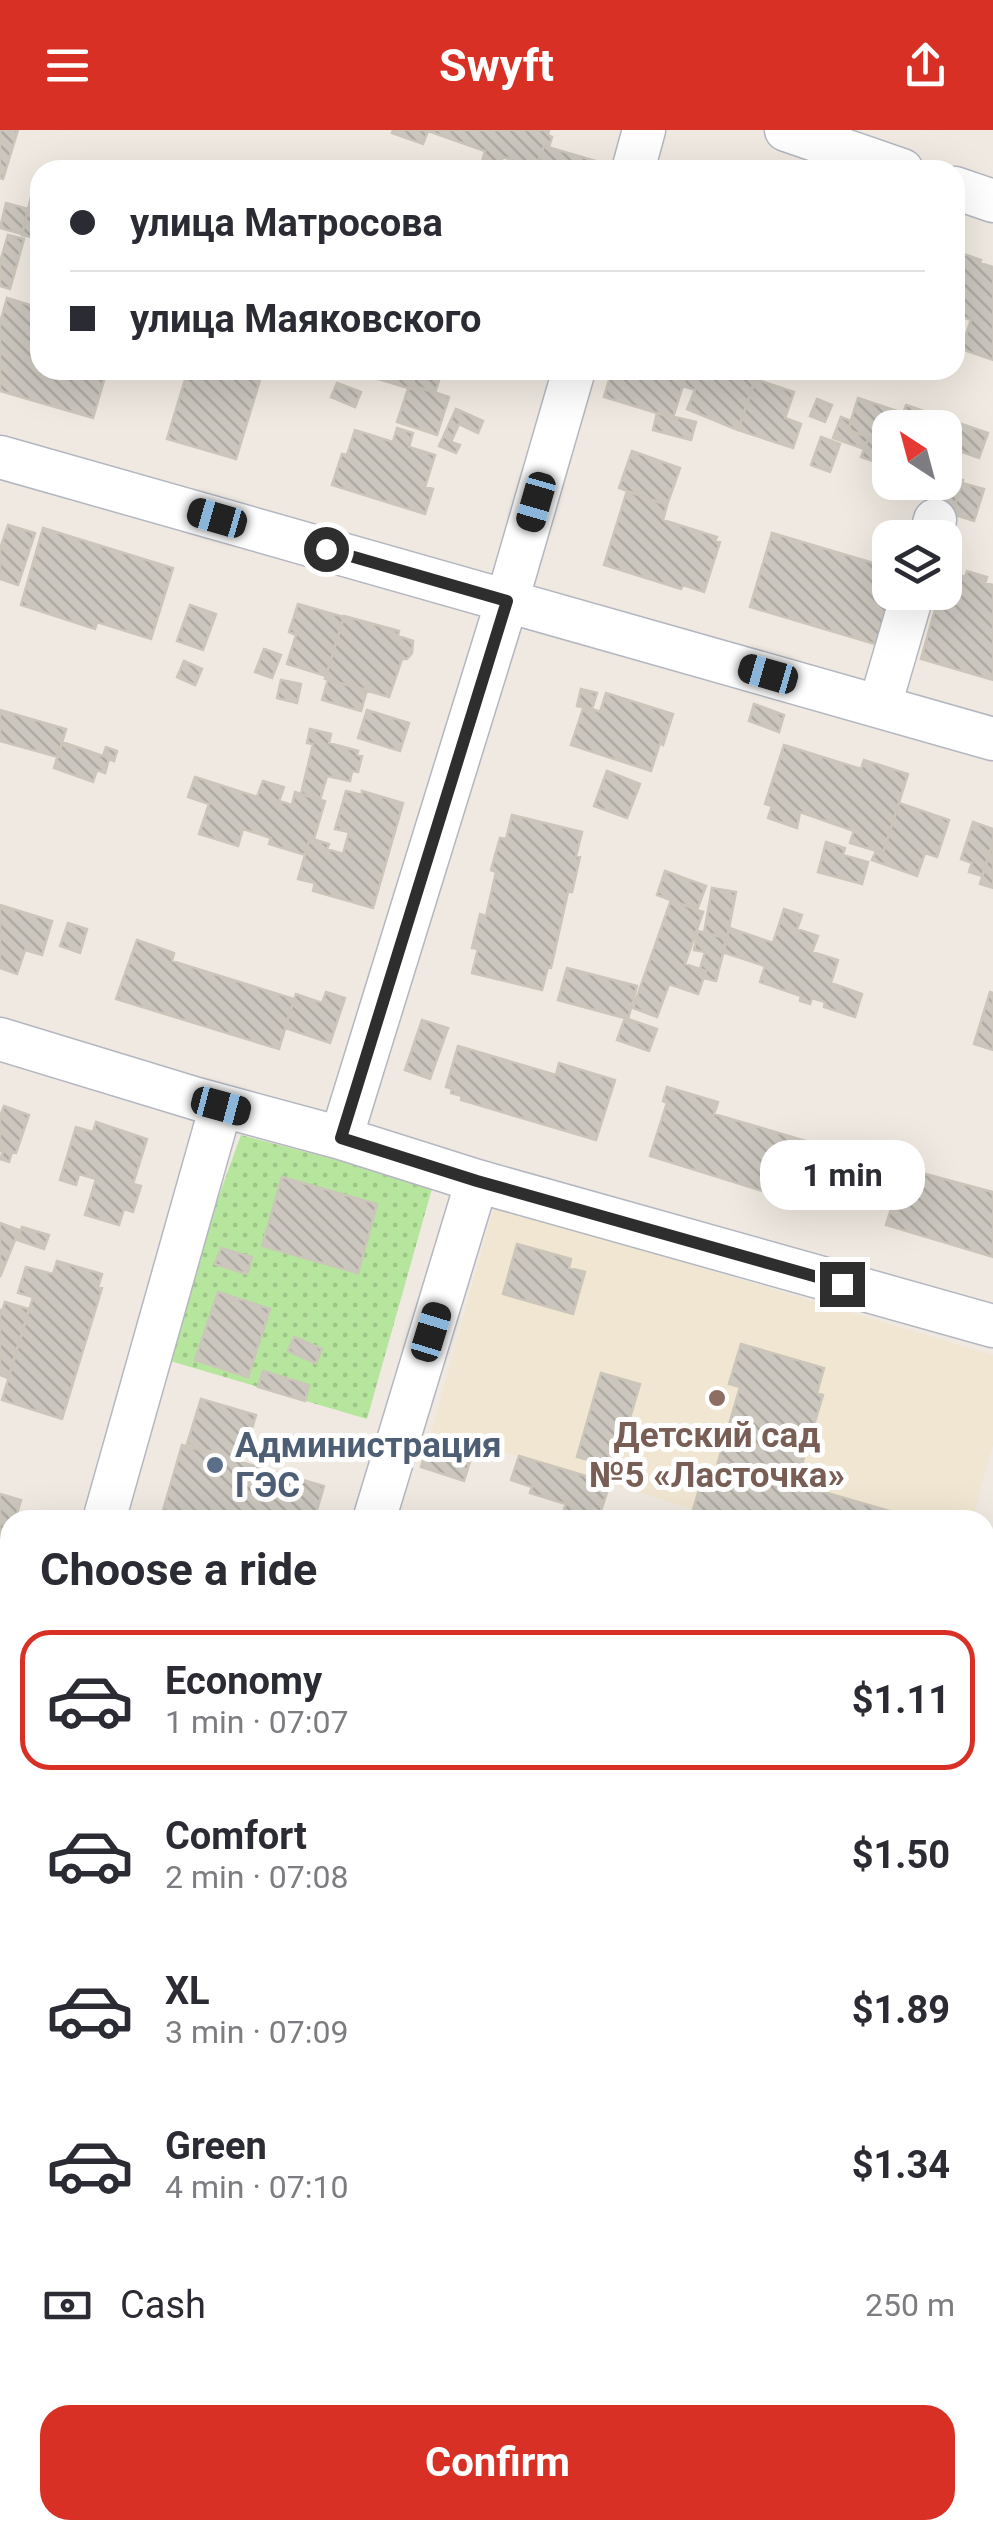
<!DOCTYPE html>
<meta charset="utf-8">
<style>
body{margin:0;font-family:Roboto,sans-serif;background:#f7f7f7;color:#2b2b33;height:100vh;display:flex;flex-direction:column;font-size:38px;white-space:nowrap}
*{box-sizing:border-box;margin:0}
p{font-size:32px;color:#7c7c81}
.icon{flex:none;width:55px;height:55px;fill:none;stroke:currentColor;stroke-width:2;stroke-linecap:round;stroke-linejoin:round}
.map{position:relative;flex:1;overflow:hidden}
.panel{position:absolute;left:0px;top:1380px;width:995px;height:1030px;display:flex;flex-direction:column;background:#fff;border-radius:30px 30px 0 0;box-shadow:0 10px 40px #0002}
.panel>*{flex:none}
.top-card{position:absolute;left:30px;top:30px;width:935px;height:220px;border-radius:30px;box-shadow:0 10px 40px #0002;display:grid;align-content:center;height:220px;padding:0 40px;background:#fff}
.needle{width:65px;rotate:324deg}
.fabs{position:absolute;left:872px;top:280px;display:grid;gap:20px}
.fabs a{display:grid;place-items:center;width:90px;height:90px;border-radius:20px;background:#fff;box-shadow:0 10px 40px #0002;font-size:50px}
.end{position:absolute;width:45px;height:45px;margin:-22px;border:12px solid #2e2e2e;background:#fff;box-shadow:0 0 0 5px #fff}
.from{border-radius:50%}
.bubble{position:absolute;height:70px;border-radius:30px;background:#fff;box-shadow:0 10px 40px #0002;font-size:32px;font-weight:700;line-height:70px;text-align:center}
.car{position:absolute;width:30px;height:60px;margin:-30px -15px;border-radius:12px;box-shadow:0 0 8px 2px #0007;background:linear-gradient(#222 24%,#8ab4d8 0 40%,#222 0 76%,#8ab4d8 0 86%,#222 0)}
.top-card b{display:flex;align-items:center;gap:35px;height:95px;font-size:38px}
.top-card b+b{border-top:2px solid #e1e1e2}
.top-card i{width:25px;height:25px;background:#2b2b33}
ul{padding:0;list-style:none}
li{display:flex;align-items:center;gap:30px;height:140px;margin:0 20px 15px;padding:0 20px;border:5px solid transparent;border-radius:30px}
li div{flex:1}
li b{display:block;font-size:38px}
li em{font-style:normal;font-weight:700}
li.active{border-color:#d93025}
li>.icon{width:90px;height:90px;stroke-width:1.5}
h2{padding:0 40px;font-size:45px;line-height:120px}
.pay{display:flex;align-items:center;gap:25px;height:110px;padding:0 40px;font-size:38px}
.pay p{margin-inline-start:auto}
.primary-button{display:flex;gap:20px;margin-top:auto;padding:20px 40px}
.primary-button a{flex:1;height:115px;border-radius:30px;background:#d93025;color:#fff;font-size:40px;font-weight:700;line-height:115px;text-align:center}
header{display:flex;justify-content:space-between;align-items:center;height:130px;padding:0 40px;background:#d93025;color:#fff;font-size:45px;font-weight:700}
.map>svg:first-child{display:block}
</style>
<header><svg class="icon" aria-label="menu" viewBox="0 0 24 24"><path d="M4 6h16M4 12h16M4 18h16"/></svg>Swyft<svg class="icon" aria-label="share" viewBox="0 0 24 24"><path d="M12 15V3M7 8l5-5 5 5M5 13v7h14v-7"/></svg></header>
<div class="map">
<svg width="993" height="2410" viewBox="0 0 993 2410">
<defs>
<pattern id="grass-tufts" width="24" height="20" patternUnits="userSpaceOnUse" patternTransform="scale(2.5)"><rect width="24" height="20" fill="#b6e59e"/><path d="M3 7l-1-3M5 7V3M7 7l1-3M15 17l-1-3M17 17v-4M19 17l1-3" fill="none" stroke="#9dc588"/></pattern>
<pattern id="forest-crowns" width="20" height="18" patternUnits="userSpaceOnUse" patternTransform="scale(2.5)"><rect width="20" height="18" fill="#b6e59e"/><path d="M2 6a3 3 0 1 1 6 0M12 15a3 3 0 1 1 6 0" fill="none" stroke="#9dc588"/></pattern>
<pattern id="garden-dots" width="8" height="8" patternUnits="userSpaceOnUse" patternTransform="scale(2.5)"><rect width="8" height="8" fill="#b6e59e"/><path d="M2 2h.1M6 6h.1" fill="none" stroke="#9dc588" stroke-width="1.8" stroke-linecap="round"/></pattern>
<pattern id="building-back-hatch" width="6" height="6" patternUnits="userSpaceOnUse" patternTransform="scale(2.5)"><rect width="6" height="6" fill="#cbc7bf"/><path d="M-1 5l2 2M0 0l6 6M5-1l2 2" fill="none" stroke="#afaba4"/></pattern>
</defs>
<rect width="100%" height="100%" fill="#efe9e1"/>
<path fill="#f0e6d1" d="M494 1076 993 1225V1314L972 1390H726L610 1353 477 1314 472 1325 429 1311Z"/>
<path fill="url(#grass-tufts)" d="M0 2155 10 2158V2400H507L497 2410H0Z"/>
<path fill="url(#forest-crowns)" d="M985 1810 993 1812V2352L985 2356Z"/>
<path fill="url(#garden-dots)" d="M241 1005 433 1055 367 1289 160 1228Z"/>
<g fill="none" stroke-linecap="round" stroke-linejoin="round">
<path stroke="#75cff0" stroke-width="11" d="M523 2410 533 2400"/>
</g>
<path fill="url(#building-back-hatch)" stroke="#cbc5ba" stroke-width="2.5" d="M0 0H18L3 49 0 48Z
M393 0H549L548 5 552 7 549 17 544 16 536 38 503 27 499 38 482 32 485 21 428 1 423 14 392 3Z
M544 16 596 31 593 40 536 38Z
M31 67 40 69V109L22 105Z
M6 73 28 79 22 104 0 98Z
M8 105 24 109 10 159 0 156V132Z
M955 121 981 130 980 133 993 137V230L961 219 971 190 955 184Z
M7 168 40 178V240H107L93 288 0 261V193Z
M188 240H263L236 329 167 309Z
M370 240H417L411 259 368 246Z
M417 240 442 241 435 263 412 255Z
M612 240H670L686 245 673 288 604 267Z
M684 240H742L757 245 738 300 687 279 695 260 683 256 686 245 683 244Z
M755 249 794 262 785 288 801 294 793 318 738 300Z
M337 253 361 262 355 277 331 267Z
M412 255 449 267 437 305 397 292 408 259H411Z
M858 268 903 283 898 298H890V309L884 306 882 312 848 300Z
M817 269 832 275 825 292 810 286Z
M906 275 988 303 979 328 945 316V298H898Z
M456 279 483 291 478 303 459 294 451 312 460 315 456 323 439 316Z
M657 283 696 292 691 310 653 300Z
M841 287 851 291 848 300 869 307 864 319 833 308Z
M397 298 413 303 409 317 435 325 425 357 433 359 425 384 332 355 342 324 347 325 355 300 393 312Z
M884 306 890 309V337L861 327 869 307 882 312Z
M821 307 840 314 830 342 811 335Z
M632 321 680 338 667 375 619 358Z
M945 344 963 350 951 387 930 380 938 352H945Z
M918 352H936L931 366 915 360Z
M962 353 984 359 974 391 952 384Z
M627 361 667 375 663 390 717 407 715 411 720 412 704 462 683 455 681 459 604 435Z
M8 395 35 403 18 455 0 449V419Z
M43 398 173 438 151 509 97 492 95 499 21 475Z
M772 403 890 438V462H904L888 518 750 477Z
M946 441 965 447 967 441 987 447 985 453 993 455V550L921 529 940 462H945Z
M298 474 344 487 326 546 287 534 296 505 289 502Z
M190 475 216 484 203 520 177 511Z
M344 486 399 501 398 506 413 511 412 523 407 529H402L389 567 325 549Z
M264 519 281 525 272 548 255 542Z
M184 531 202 539 195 555 177 547Z
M281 550 301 554 297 573 277 568Z
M328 550 367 560 361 581 322 570Z
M581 559 597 563 592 579 577 576Z
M606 563 673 584 663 615 660 613 651 641 571 615 584 576 600 582Z
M754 574 784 585 779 602 749 591Z
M0 580 66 599 58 627 0 611Z
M367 580 409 593 400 621 358 608Z
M310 599 331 604 329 613 358 621 357 625 362 626 358 642 352 641 350 651 327 646 320 670 301 664 313 614 307 613Z
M62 612 103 626 106 617 117 621 114 631 109 629 105 643 97 640 93 652 54 638Z
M784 615 861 639 864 630 908 644 883 723 850 713 854 701 800 682 797 698 768 688 772 676 765 674Z
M607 641 640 654 627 688 594 676Z
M195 647 257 667 263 651 284 657 279 671 292 675 295 662 325 671 314 709 310 708 305 725 269 714 271 708 243 699 238 716 199 704 209 674 188 667Z
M346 661 362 665V661L403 673 373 778 313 761 315 753 298 749 310 708 329 714 327 719 343 724 349 702 335 699Z
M899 673 949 690 937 727 925 723 917 746 872 730 876 721 883 723Z
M512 685 582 702 576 726 580 727 572 762H568L551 838 548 837 542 860 472 843 478 819 472 818 480 784 486 786 496 742 491 740 500 708 506 709Z
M973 692 993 699V712L982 746 969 742 972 733 961 729Z
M826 712 845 718 843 725 868 732 862 754 818 742Z
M993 712V758L980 754Z
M665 741 706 756 697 780 657 765Z
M712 758 736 762 727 808 704 803Z
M671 770 703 782 685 834 706 841 698 864 669 854 657 887 633 878Z
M0 775 52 791 42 825 25 820 17 844 0 838Z
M784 779 802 785 797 799 818 806 812 822 838 830 831 853 862 864 855 887 824 877 825 872 812 868 810 874 800 871 801 866 760 852 765 836 722 822 730 798 773 813Z
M68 793 87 799 80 823 60 816Z
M698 801 727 808 716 851 704 848 706 841 700 839 705 822 694 820Z
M137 810 174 823 172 831 294 869 279 919 116 869Z
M567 838 637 856 628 889 558 870Z
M326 862 345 868 330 913 285 898 296 864 322 873Z
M990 862 993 863V920L974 914Z
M625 888 657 899 649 921 617 910Z
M422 890 448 898 430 949 405 940Z
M458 916 556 945 559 933 615 950 596 1010 461 970 462 966 451 963 452 959 446 957Z
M667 957 718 972 714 984 813 1013 803 1045 780 1038 772 1064 650 1026 667 973 663 971Z
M4 976 29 985 16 1023 12 1022 9 1032 0 1029 3 1022 0 1021V986Z
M96 992 147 1009 133 1054 141 1056 133 1082 124 1079 119 1095 85 1085 96 1049 79 1044 76 1055 60 1050 76 997 93 1002Z
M918 1042 993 1062V1127L886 1095 894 1069 909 1074Z
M282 1047 377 1074 358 1143 262 1116Z
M0 1093 19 1100 0 1147Z
M22 1097 49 1105 44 1119 17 1110Z
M517 1114 571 1129 569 1138 585 1142 573 1184 503 1164Z
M221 1118 252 1127 247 1144 215 1134Z
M57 1131 102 1144 98 1157 102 1158 62 1289 2 1270 33 1167 18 1163 26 1137 53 1144Z
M218 1162 270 1179 248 1247 195 1230Z
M5 1172 29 1179 8 1248 0 1245V1180L2 1181Z
M294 1207 322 1219 316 1233 288 1221Z
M741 1214 824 1238 817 1263 823 1265 796 1354 907 1386 906 1390H726L693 1380 701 1353 711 1356 740 1257 729 1254Z
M263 1241 309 1255 305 1271 258 1257Z
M601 1243 640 1254 615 1338 577 1327Z
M201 1269 256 1285 242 1331 187 1314Z
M429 1311 472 1325 464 1351 421 1337Z
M182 1315 324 1356 314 1390H182L162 1384Z
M519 1326 610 1353 598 1390H578L562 1385 566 1374 530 1363 532 1357 511 1350Z
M0 1364 21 1370 15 1390H10V1410L6 1426 0 1424Z
M985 1427 993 1430V1531L990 1540 985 1539Z
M986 1540 993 1542V1605L985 1602Z
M985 1644 993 1647V1710L985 1708Z
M0 1746 5 1748 10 1746V1815L0 1808Z
M681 2400H702L700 2410H678Z
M778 2400 815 2410H775Z"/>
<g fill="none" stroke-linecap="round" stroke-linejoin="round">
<g stroke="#b4b7c1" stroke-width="45">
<path id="minor" d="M786 0 902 40
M633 40 644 0
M955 58 993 71
M0 327 993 609
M930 408 935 390
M880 575 913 462
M0 909 197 969 341 1008 477 1051 993 1196
M341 1008 507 471 574 240
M104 1390 221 976
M374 1390 477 1051
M0 1505 10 1508
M985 1800 993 1803
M0 2124 10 2127
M951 2400 993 2401"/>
</g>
<path stroke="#c9c9c9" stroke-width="6" stroke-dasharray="8 5" stroke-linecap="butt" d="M985 1953 993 1950
M0 2248 10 2250
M985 2315 993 2326"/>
<use href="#minor" stroke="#fff" stroke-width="42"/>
</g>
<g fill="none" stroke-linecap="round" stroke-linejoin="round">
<path stroke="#2e2e2e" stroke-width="12" d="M326 419 507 471 341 1008 477 1051 842 1154"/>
</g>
<circle fill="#8d6e63" stroke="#fff" stroke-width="4" cx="717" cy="1268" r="10"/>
<circle fill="#5c6f8a" stroke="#fff" stroke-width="4" cx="215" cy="1335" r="10"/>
<g text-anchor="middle" stroke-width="10" stroke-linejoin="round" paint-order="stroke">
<g font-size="35" font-weight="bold" fill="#785e54" stroke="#fff">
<text x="717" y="1317">Детский сад<tspan x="717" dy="40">№5 «Ласточка»</tspan></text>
</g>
<g font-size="35" font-weight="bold" fill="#4e5e75" stroke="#fff" text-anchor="start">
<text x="235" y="1327">Администрация<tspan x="235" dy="40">ГЭС</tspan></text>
</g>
</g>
</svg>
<div class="fabs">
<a><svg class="needle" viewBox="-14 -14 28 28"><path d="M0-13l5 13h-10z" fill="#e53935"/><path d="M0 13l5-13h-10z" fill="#7c7c81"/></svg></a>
<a><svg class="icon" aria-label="layers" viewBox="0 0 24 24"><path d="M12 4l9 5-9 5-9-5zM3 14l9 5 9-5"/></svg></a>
</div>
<i class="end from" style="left:326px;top:419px"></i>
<i class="end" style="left:842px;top:1154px"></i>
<div class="bubble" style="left:760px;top:1010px;width:165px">1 min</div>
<i class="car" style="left:536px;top:372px;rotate:196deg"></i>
<i class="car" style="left:217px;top:388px;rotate:286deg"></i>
<i class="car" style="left:768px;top:544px;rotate:286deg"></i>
<i class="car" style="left:221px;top:976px;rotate:105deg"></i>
<i class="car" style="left:431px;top:1202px;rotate:17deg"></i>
<div class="top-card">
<b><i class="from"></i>улица Матросова</b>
<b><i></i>улица Маяковского</b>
</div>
<section class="panel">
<h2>Choose a ride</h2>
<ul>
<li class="active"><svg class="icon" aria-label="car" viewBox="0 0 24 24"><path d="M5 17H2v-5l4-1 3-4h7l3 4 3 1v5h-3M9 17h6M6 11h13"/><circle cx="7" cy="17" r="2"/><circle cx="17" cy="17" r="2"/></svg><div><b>Economy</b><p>1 min · 07:07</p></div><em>$1.11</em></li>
<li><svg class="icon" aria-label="car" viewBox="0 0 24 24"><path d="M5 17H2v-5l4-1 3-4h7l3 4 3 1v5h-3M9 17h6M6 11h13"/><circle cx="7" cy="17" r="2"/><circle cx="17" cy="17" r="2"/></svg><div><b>Comfort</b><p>2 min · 07:08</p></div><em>$1.50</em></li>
<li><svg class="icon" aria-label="car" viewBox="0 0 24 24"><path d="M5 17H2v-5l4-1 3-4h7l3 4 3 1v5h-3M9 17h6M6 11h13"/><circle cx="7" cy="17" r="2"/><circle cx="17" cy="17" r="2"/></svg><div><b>XL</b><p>3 min · 07:09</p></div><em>$1.89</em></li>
<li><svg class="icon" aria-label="car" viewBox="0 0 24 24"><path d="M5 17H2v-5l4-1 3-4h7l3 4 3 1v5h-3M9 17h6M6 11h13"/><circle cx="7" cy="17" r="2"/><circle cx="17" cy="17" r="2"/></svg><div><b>Green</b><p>4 min · 07:10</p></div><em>$1.34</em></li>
</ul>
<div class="pay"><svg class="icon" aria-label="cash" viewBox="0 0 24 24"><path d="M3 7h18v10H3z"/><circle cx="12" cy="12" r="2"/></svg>Cash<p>250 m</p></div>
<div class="primary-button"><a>Confirm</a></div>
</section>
</div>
